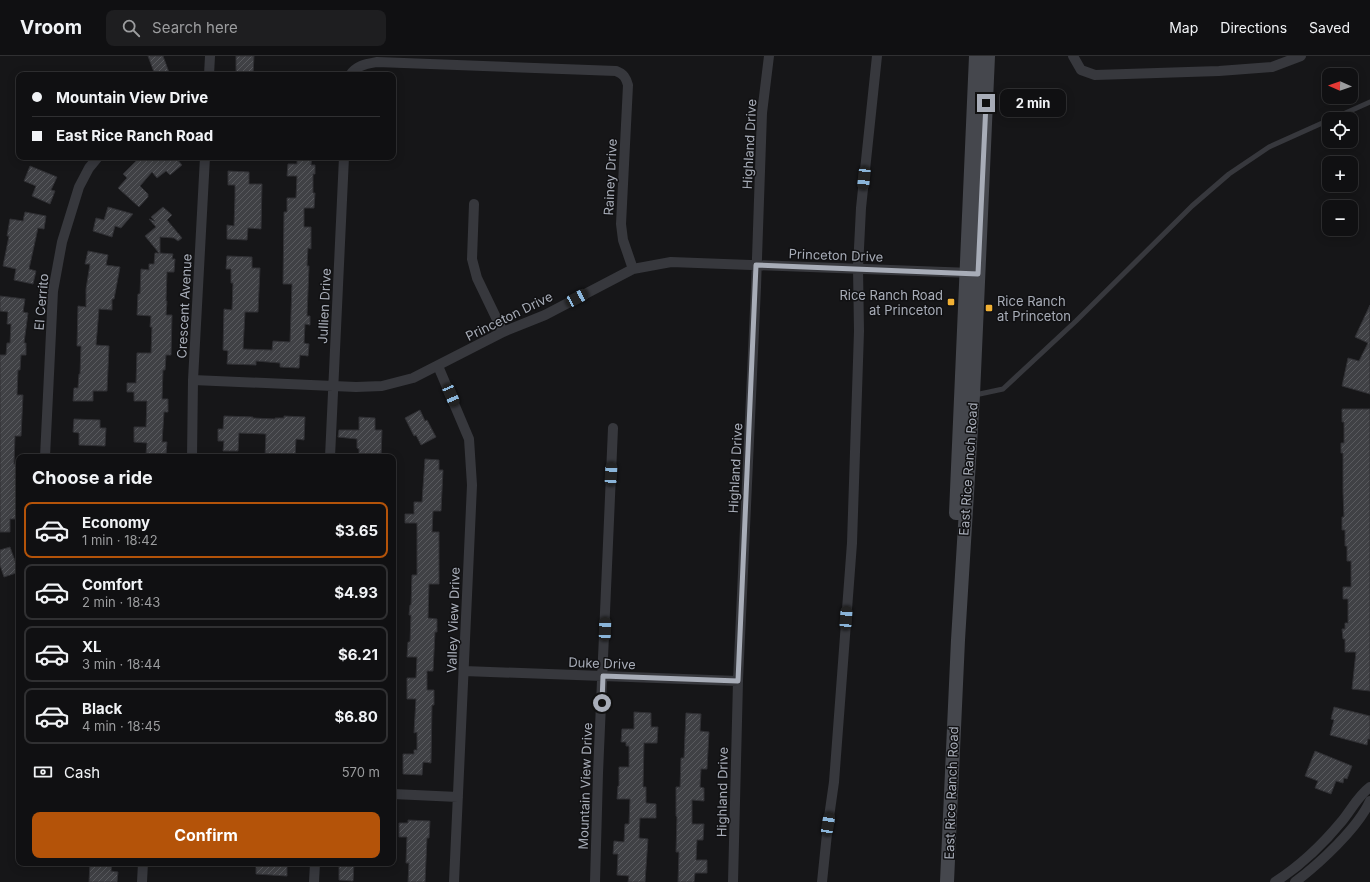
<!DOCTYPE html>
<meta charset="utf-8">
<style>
body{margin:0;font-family:Inter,sans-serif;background:#1e1e20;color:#f1f3f6;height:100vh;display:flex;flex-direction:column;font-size:15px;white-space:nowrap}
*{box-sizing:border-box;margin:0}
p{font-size:13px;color:#9c9d9f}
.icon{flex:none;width:22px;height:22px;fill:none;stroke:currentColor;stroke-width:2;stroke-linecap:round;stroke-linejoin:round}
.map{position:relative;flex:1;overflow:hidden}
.sheet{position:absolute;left:16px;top:398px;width:380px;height:412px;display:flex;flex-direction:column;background:#101012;border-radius:8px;box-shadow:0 2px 10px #0003,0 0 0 1px #303032}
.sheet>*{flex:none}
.guide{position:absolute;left:16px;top:16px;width:380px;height:88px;border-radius:8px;box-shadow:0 2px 10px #0003,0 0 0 1px #303032;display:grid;align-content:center;height:88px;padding:0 16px;background:#101012}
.needle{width:26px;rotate:272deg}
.buttons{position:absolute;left:1322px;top:12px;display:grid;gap:8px}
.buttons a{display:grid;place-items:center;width:36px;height:36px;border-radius:8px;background:#101012;box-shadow:0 2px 10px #0003,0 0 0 1px #303032;font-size:20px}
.end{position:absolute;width:18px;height:18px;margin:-9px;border:5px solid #a8adb8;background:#111;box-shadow:0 0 0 2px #111}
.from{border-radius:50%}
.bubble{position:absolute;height:28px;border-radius:8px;background:#101012;box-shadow:0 2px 10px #0003,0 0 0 1px #303032;font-size:13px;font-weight:700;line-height:28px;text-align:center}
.car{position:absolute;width:12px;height:24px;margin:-12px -6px;border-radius:5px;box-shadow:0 0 3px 1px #0007;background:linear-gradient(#222 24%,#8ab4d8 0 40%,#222 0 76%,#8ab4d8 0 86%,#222 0)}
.guide b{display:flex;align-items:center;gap:14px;height:38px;font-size:15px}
.guide b+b{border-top:1px solid #303032}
.guide i{width:10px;height:10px;background:#f1f3f6}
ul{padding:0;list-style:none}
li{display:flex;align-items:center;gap:12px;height:56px;margin:0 8px 6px;padding:0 8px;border:2px solid #303032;border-radius:8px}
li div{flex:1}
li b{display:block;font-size:15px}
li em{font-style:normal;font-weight:700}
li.current{border-color:#b45309}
li>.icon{width:36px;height:36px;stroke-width:1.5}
h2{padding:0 16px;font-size:18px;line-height:48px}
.pay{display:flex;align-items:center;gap:10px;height:44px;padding:0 16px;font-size:15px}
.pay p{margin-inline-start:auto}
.button{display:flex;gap:8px;margin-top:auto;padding:8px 16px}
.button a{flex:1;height:46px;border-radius:8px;background:#b45309;color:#fff;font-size:16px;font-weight:700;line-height:46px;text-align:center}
header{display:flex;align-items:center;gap:24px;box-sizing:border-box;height:56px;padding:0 20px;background:#101012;border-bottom:1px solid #303032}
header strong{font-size:19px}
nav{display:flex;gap:22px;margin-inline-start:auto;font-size:14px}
.search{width:280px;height:36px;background:#1e1e20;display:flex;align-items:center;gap:10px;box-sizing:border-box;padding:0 14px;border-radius:8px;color:#9c9d9f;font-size:15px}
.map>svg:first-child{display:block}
</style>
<header>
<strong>Vroom</strong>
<div class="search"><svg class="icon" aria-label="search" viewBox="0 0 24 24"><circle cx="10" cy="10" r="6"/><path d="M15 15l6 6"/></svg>Search here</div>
<nav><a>Map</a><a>Directions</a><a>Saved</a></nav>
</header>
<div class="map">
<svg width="1370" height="826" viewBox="0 0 1370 826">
<defs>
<pattern id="building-hatch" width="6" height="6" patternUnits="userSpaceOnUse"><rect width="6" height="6" fill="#404145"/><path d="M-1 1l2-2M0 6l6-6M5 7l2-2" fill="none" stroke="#595a5e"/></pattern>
</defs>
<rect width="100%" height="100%" fill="#161618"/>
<path fill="url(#building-hatch)" stroke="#303034" d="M148 0H163L170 19H155Z
M236 0H254L253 19H236Z
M140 101H175L182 109 170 119 166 115 157 122 152 116 140 130 148 138V141L139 151 118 132 127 122 123 118Z
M297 101H312L311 109H315V118H313V137H315L314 152H304V171H311V193L308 192 307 210H309L307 260H310V269L305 268 304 287 309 288 308 300 300 299 299 312 280 311V307L256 305V309L227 308 228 295 223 294 224 253 232 254 233 227H231V213H226L227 200 252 201V212H260L258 256H245L243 293 272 294 273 285 290 286 292 228H283L284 156H287V142H296L297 120H287L288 108H297Z
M30 110 57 121 51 134 55 135 50 148 32 140 36 130 24 125Z
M228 115 249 116V128H262L261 173 248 172 247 184 227 183V169L234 170 235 141V129H228Z
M108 151 133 158 121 172 115 170 112 181 93 175 96 162 104 164Z
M163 151 172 159 167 164 182 182 178 185 174 182 160 181V197L173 198 172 203H175L174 216H167L166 245H167L166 259H172L171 299H166L165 314H163L162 343H168V356H164L162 386H167L166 399 146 398 147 387 134 386V371H146L147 345H134V336H127V327H136L137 297H151L152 271H150L151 260 137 259 138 238H140L141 213 149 214V208H154L155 197H159L145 180 156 171 149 163 155 165 151 161Z
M25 156 46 160 44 173 38 172 29 213 36 215 33 228 14 224 16 213 3 210 9 180H7L10 163 23 165Z
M88 195 108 199 106 209 120 211 114 243H112V254L99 253 96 289 109 290 107 335H93V345H73L74 332H78L79 318H80L81 290H77L78 250 86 251V233L90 208H85Z
M0 240 25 243 23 256 28 257 24 287H26V299H21L20 314H18L17 339H23L21 380H15L14 408H16L15 422H19V463H10V476H0V299H6L7 287H10L11 268H7L8 256 0 255Z
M1370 249V338L1342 330 1348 302 1359 305 1368 287 1355 281Z
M1342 353H1370V635L1352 633 1356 596H1345V583H1343L1342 573H1345V567H1348V543H1343V531H1351V505H1347V490H1345V474H1342V461H1344L1343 436V397H1341V387H1344V366H1342Z
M420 354 425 365 427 364 436 381 421 389 416 379 414 380 405 362Z
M224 360 253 361V362L275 363V362H284V360L305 361 304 384 296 383 295 401H265L266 378 239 377 238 395H223L224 385H218V373H223Z
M359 361 375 362V374H382L381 401H359V393L357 392V383L338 381 339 374H359Z
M74 363 100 364V372H106L105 390 79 389V377L73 376Z
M425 403 439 404V414H443L441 455H433L432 476H439V528H429L428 562 437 563V576H435L433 615H427V634H434V649H432L431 707 423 706 422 719 403 718V698H414V694H417V676L414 677 416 643H407V622H416L417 601H407L408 586H410L411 559H409L410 549H411L412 519H417V467H405V458H414V446H422Z
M10 491 15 505 19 503V516L4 521 0 509V494Z
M1334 651 1370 660V683H1368L1367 689 1330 679 1334 664 1331 663Z
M634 656 651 657V671H658L657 687H644L643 731H646V747L656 748V762H640L639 782 648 783 645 826H628L629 820 617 819 618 798H613L614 785 624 786 625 768H629L630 743H617L618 730H619V711H629V690H626V686H621L622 673H634Z
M686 657 701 658 700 675 709 676 707 713H701L700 731 704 732V745L692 744V768H704L703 784H697L696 804H707V817H695L694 826H678L679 796H676L677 761 676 760V731H680L681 702H684Z
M1315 695 1352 710 1347 723 1344 722 1343 727 1336 725 1331 738 1315 732 1318 725 1305 720Z
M408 764 430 765 429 782H427L425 826H408L409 807H406L407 781H399V767H408Z
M90 807H112L111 815 118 816 117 826H89Z
M256 807H287V820L256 818Z
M339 807H354L353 825 339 824Z"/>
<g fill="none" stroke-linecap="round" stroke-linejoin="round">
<path stroke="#37383d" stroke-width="5" d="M1332 63 1370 46
M975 339 1003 333 1076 265 1192 150 1229 118 1269 91 1329 64"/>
<path stroke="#37383d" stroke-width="10" d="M1073 0 1081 14 1095 19 1219 15 1272 11 1301 0
M209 19 210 0
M350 19C357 9 366 8 377 6L616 15C624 18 626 22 628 29L621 168 623 184 633 213
M474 148 472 203 477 222 503 276
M438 310 469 383 472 429 454 826
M193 324 356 331 382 330 413 322 503 276 545 259 633 213 671 206 972 217
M45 401 53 235 62 186 79 131 89 112 98 101
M192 401 193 324 205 101
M330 401 344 101
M464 615 738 625
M393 738 458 741
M142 826 143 807
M314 826 315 807
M595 826 598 717 613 372
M733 826 738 625 756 231 762 57 769 0
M822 826 828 768 834 726 852 487 859 275 858 212 861 152 877 0
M1275 826C1300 810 1323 788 1342 765 1351 754 1358 740 1370 731
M1295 826C1319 808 1358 772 1370 745"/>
<path stroke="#45474d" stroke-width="14" d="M956 457 976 0
M947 826 958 584 973 339 988 0"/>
</g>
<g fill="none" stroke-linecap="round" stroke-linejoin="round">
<path stroke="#a8adb8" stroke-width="5" d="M602 647 603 620 738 625 756 209 978 218 986 47"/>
</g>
<g fill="#f2b134" stroke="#111113" stroke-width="1.5">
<rect x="947" y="242" width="8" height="8" rx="2"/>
<rect x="985" y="248" width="8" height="8" rx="2"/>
</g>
<g text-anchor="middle" stroke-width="3" stroke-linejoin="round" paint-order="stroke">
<g font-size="13" fill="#a8adb8" stroke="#111113">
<text transform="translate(749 88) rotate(-87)" y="5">Highland Drive</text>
<text transform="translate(610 121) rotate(-87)" y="5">Rainey Drive</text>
<text transform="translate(836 199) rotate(2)" y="5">Princeton Drive</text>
<text transform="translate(41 246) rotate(-85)" y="5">El Cerrito</text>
<text transform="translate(184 250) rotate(-87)" y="5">Crescent Avenue</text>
<text transform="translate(324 250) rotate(-87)" y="5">Jullien Drive</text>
<text transform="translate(509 260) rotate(-26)" y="5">Princeton Drive</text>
<text transform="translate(735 412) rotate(-87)" y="5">Highland Drive</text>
<text transform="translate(968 413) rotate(-86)" y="5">East Rice Ranch Road</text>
<text transform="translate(453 564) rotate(-88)" y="5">Valley View Drive</text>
<text transform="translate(602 607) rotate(2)" y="5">Duke Drive</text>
<text transform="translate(585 730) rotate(-88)" y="5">Mountain View Drive</text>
<text transform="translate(722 736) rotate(-89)" y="5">Highland Drive</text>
<text transform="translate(951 737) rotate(-88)" y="5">East Rice Ranch Road</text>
</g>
<g font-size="13" fill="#a8adb8" stroke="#111113" text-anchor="end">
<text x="943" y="244">Rice Ranch Road<tspan x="943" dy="15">at Princeton</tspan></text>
<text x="997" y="250" text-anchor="start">Rice Ranch<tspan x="997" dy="15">at Princeton</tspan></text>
</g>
</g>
</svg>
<div class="buttons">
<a><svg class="needle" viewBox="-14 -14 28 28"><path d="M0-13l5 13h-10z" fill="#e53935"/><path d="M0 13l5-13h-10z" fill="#9c9d9f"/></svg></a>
<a><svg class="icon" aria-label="locate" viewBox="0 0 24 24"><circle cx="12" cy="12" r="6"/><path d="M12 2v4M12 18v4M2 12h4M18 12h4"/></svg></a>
<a>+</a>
<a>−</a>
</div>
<i class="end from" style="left:602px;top:647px"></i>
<i class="end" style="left:986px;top:47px"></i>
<div class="bubble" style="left:1000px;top:33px;width:66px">2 min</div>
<i class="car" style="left:864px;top:122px;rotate:186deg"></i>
<i class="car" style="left:577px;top:242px;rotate:62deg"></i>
<i class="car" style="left:451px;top:339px;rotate:157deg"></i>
<i class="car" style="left:611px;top:418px;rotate:3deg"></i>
<i class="car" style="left:846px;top:562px;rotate:4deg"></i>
<i class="car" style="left:605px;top:573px;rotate:2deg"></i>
<i class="car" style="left:828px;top:768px;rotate:9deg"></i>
<div class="guide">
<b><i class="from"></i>Mountain View Drive</b>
<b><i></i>East Rice Ranch Road</b>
</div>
<section class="sheet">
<h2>Choose a ride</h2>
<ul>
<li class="current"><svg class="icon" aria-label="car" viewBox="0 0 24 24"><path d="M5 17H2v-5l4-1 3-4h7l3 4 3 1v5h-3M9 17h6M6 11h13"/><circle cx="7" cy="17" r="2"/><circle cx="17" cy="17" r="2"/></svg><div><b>Economy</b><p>1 min · 18:42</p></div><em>$3.65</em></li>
<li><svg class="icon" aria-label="car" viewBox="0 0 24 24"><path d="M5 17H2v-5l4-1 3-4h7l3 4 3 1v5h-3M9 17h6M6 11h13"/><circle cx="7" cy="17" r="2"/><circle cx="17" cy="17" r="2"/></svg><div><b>Comfort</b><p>2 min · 18:43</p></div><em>$4.93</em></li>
<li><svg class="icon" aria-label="car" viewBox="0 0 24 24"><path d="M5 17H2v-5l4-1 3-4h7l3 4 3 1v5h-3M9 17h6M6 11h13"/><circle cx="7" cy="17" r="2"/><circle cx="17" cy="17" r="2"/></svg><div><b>XL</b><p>3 min · 18:44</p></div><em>$6.21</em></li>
<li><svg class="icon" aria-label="car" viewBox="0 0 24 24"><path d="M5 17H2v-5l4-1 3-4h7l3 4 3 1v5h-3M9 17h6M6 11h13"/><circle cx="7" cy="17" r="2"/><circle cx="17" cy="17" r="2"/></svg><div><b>Black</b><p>4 min · 18:45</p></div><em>$6.80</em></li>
</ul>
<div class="pay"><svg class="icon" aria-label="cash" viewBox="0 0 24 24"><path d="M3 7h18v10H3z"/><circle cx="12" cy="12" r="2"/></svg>Cash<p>570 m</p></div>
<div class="button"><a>Confirm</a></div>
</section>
</div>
